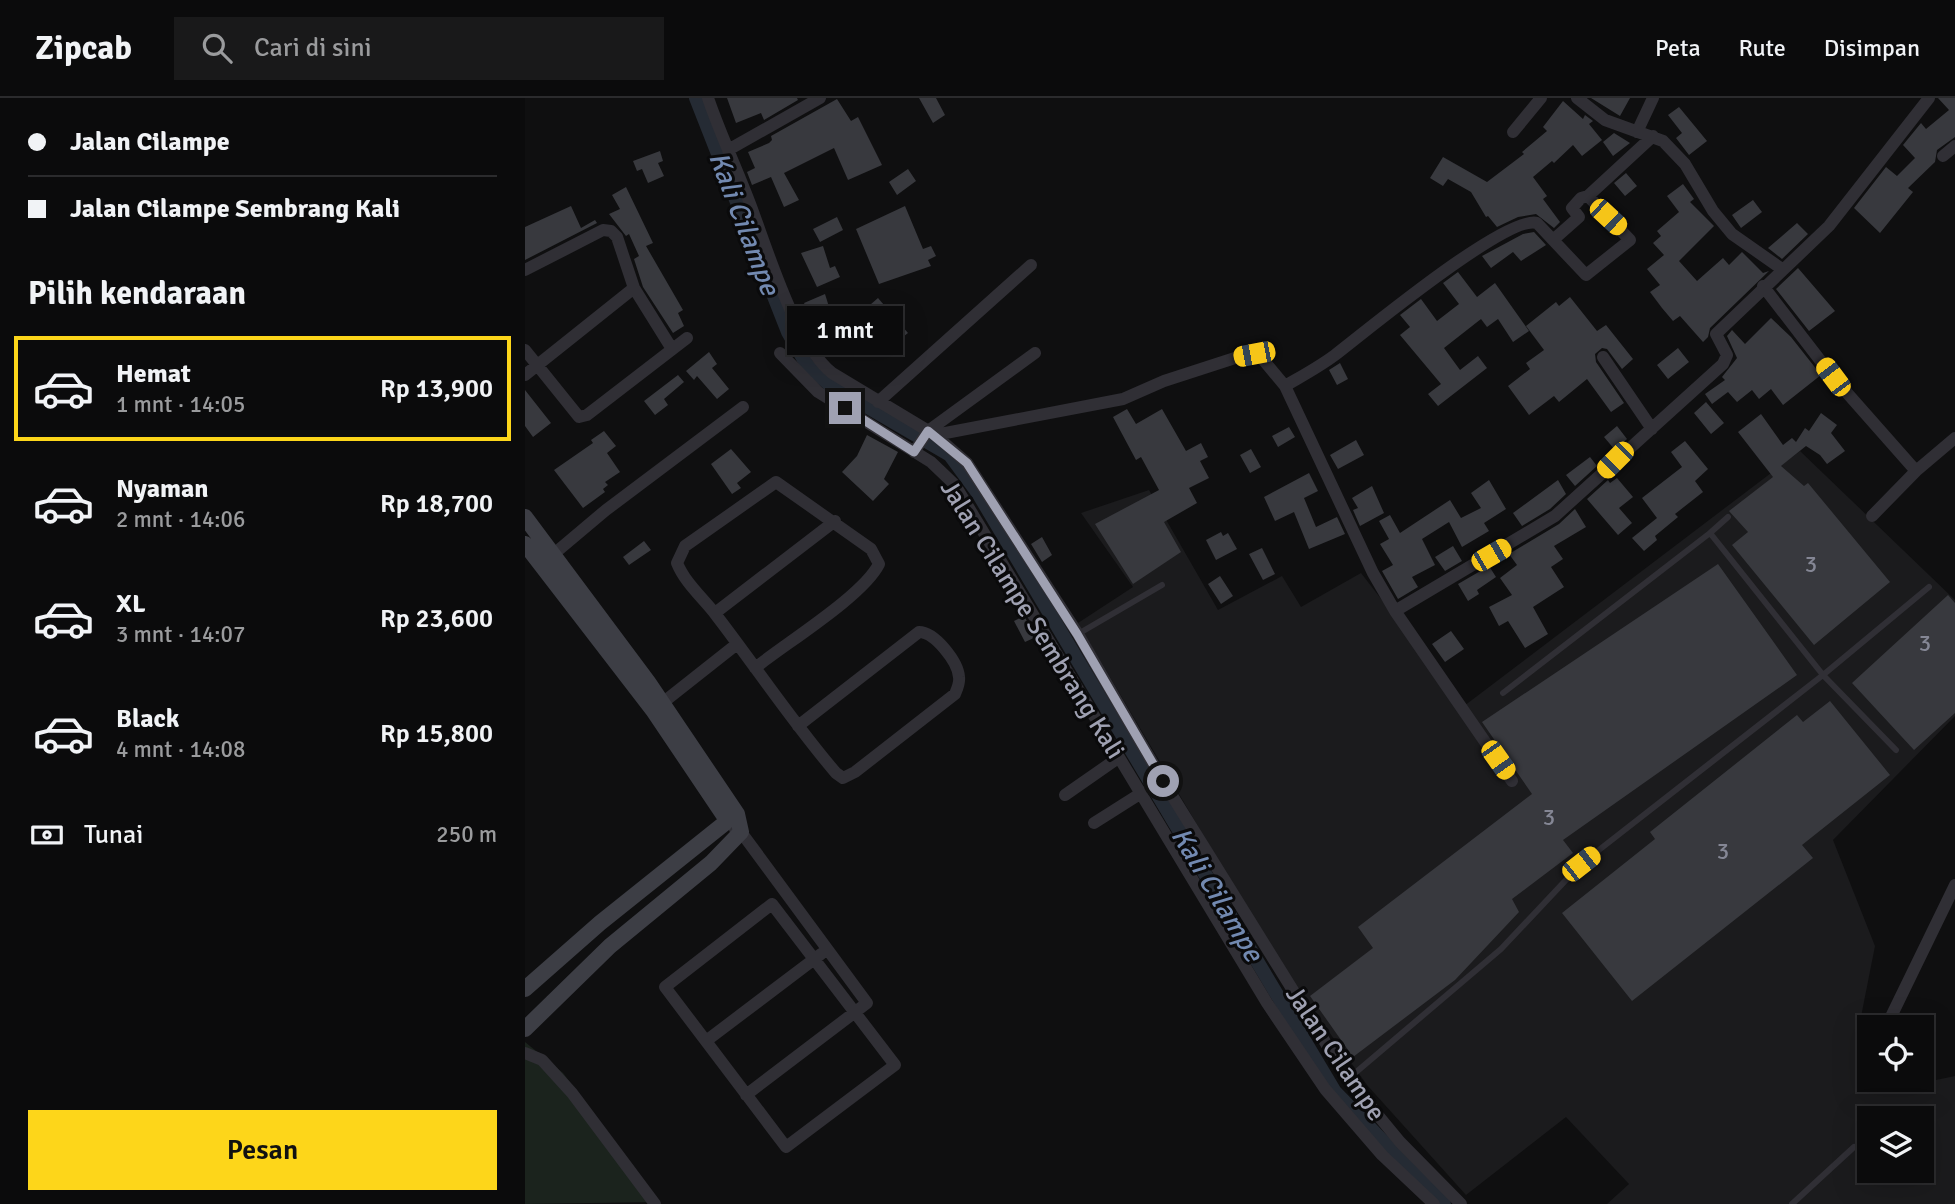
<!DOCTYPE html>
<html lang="id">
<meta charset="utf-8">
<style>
body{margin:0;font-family:Signika,sans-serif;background:#19191a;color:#f1f3f6;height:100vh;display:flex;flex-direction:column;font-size:26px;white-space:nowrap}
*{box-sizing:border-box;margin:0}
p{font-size:23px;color:#9a9b9d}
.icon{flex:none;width:38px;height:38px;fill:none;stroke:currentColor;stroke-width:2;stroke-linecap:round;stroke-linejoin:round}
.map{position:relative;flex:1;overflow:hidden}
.side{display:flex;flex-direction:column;background:#0b0b0c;width:525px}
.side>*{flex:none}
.top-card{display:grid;align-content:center;height:154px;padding:0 28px;background:#0b0b0c}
.tools{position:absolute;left:1332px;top:917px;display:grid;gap:14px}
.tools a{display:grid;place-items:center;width:77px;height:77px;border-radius:0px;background:#0b0b0c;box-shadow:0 7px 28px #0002,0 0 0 2px #2b2b2d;font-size:35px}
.end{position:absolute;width:32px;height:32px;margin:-16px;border:9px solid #9fa1b2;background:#111;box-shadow:0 0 0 4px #111}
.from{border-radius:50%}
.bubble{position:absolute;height:49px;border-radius:0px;background:#0b0b0c;box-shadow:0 7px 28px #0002,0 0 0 2px #2b2b2d;font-size:23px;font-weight:600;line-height:49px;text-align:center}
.car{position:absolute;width:21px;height:42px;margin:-21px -10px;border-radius:9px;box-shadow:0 0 5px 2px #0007;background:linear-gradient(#f5c518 24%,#345 0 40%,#f5c518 0 76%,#345 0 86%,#f5c518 0)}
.top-card b{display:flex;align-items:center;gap:24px;height:66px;font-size:26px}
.top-card b+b{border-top:2px solid #2b2b2d}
.top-card i{width:18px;height:18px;background:#f1f3f6}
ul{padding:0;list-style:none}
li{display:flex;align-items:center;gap:21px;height:105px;margin:0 14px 10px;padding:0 14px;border:4px solid transparent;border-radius:0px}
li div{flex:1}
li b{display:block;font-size:26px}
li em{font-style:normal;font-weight:600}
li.active{border-color:#fdd61a}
li>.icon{width:63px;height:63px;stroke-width:1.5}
h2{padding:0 28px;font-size:32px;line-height:84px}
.pay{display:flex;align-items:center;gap:18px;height:77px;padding:0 28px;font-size:26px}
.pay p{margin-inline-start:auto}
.button{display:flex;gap:14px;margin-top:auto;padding:14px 28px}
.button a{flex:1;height:80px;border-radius:0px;background:#fdd61a;color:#111;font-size:28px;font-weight:600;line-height:80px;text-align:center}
header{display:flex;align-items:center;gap:42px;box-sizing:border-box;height:98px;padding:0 35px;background:#0b0b0c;border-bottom:2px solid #2b2b2d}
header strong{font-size:33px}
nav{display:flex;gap:38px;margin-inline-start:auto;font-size:24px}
.search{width:490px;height:63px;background:#19191a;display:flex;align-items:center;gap:18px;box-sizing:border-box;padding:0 24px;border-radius:0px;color:#9a9b9d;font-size:26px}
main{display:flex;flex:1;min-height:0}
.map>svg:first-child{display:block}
</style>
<header>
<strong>Zipcab</strong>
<div class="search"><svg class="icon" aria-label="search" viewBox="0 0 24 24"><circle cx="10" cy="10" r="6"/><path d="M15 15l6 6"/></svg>Cari di sini</div>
<nav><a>Peta</a><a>Rute</a><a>Disimpan</a></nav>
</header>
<main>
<section class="side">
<div class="top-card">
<b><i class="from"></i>Jalan Cilampe</b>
<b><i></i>Jalan Cilampe Sembrang Kali</b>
</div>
<h2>Pilih kendaraan</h2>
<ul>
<li class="active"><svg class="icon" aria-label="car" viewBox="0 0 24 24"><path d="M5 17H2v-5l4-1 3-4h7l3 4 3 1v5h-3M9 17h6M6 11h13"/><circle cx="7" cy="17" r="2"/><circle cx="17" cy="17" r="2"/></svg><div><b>Hemat</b><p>1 mnt · 14:05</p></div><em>Rp 13,900</em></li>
<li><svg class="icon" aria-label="car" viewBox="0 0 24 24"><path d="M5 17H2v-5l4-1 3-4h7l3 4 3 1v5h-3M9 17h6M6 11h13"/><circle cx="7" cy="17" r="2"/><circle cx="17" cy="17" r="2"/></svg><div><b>Nyaman</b><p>2 mnt · 14:06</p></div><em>Rp 18,700</em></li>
<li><svg class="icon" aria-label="car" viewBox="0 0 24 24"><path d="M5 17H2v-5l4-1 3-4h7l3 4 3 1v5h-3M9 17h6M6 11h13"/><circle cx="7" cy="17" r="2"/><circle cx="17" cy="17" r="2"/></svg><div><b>XL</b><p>3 mnt · 14:07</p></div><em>Rp 23,600</em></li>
<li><svg class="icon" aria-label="car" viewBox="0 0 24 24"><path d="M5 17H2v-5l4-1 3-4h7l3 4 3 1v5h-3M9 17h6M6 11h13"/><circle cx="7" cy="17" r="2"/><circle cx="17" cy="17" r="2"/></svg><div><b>Black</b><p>4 mnt · 14:08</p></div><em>Rp 15,800</em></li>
</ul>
<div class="pay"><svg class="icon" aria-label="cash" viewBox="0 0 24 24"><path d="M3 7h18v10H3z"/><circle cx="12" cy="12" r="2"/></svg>Tunai<p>250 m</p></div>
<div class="button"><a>Pesan</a></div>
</section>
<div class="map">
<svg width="1430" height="1106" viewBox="0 0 1430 1106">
<rect width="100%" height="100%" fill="#0f0f10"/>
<path fill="#1b1b1d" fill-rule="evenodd" d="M1275 353 1430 502V618L1308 742 1350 848 1334 929 1344 946V982H1385L1392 986 1430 978V1106H1082L1104 1086 1041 1019 941 1097 842 987 749 857 553 525 608 489 556 415 624 392 693 512 757 478 776 509 836 475 939 608ZM1344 1020H1396V1073H1344Z"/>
<path fill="#1b231d" d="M0 944 38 975 134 1104 0 1106Z"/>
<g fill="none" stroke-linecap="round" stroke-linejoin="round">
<path stroke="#252b34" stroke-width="14" d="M171 0 263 234 282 267 305 287 425 357 453 395 810 994 919 1106"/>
</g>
<path fill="#38393e" d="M202 0H272L273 2 239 22 236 15 211 25Z
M394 0H411L420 17 408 25Z
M1066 0H1105L1095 18Z
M1413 0H1430V39L1412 52 1410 64 1383 90 1388 94 1355 135 1329 110 1361 69 1372 78 1390 60 1378 47 1396 25 1401 31 1424 12Z
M312 1 326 23 333 19 357 67 323 82 309 50 259 75 274 102 259 109 246 79 227 87 222 74 230 70 223 54 244 45 247 42 246 38Z
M1038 3 1058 21 1060 17 1068 23 1064 26 1077 42 1057 58 1048 47 1029 65 1027 63 1008 79 1022 98 1018 101 1035 124 1029 130 1011 116 993 119 972 129 963 118 961 119 946 94 923 81 918 88 905 80 918 59 962 84 999 56 997 54 1022 33 1018 29Z
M1154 9 1182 43 1164 57 1151 40 1157 35 1143 17Z
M1089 35 1105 45 1088 58 1078 44Z
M135 53 138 63 133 65 139 78 123 85 117 71 112 73 108 63Z
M383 71 391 83 372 97 364 84Z
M1101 75 1112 88 1100 98 1089 85Z
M1158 86 1169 101 1165 104 1189 128 1154 163 1172 183 1198 160 1204 167 1217 154 1238 175 1244 173 1185 230 1183 239 1178 244 1155 218 1148 223 1137 210 1125 194 1135 187 1122 171 1139 157 1128 145 1136 138 1132 133 1154 114 1142 98Z
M101 89 128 145 121 148 158 212 153 215 159 228 148 235 118 189 109 161 114 158 104 136 101 138 84 116 95 111 87 97Z
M1228 102 1237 114 1216 130 1207 117Z
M46 108 56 130 70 122 72 125 0 162V129Z
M380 108 398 151 406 148 411 158 403 162 406 168 354 186 331 131Z
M312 119 318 132 295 144 288 131Z
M1272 125 1283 136 1257 161 1243 150Z
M1009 134 1021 147 996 163 988 154 966 170 957 158 998 136Z
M298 148 305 170 310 168 315 179 292 189 276 155Z
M1273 170 1310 213 1284 233 1251 191Z
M933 174 952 199 970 185 1004 233 988 244 973 221 962 229 956 221 919 250 935 272 953 258 962 270 913 308 903 296 916 286 875 237 885 229 875 217 896 201 912 223 934 206 918 185Z
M300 196 305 212 286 220 279 205Z
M1045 199 1072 233 1081 227 1108 261 1097 271 1082 251 1077 250 1070 256 1071 264 1099 305 1086 314 1062 281 1034 304 1029 298 1004 317 983 288 1005 271 1001 265 1019 252 1001 228 1031 204 1034 208Z
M353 200 383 235 352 259 323 226Z
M1246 220 1266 239 1296 277 1258 307 1246 291 1234 301 1227 292 1212 304 1203 294 1187 306 1180 296 1200 282 1197 279 1212 260 1202 238 1207 232 1220 246Z
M1153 250 1164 264 1143 281 1132 267Z
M184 254 192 266 187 270 204 291 192 301 172 278 169 282 161 273Z
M815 265 823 281 812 287 804 272Z
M153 277 159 284 139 301 143 307 130 317 119 303Z
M0 292 26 325 8 339 0 328Z
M1181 304 1199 325 1186 336 1169 315Z
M602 311 611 326 637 311 661 353 676 345 683 359 675 363 684 380 664 390 672 405 639 424 656 454 608 486 570 426 634 392 616 359 611 362 588 319Z
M1296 315 1312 327 1306 335 1320 353 1302 366 1295 357 1281 348 1256 368 1279 388 1283 385 1365 484 1289 547 1207 447 1223 434 1204 413 1248 379 1213 334 1236 316 1258 347 1267 340 1271 344 1280 330 1284 333Z
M1092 328 1102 341 1090 352 1079 339Z
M764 329 770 339 753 349 747 338Z
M79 333 91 348 82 355 95 374 80 384 83 387 78 391 80 394 58 410 29 372 68 345 66 342Z
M342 337 373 354 359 381 364 386 348 403 317 374 332 358Z
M831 342 839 357 813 371 805 357Z
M1160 343 1183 371 1170 383 1178 394 1150 416 1153 419 1130 438 1132 442 1119 453 1107 440 1132 420 1117 400 1157 369 1146 354Z
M206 351 226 374 212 385 216 390 207 396 186 366Z
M726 351 736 369 725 375 715 357Z
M1065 359 1072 368 1050 388 1041 377Z
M784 375 793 393 779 400 791 429 812 419 820 436 784 451 769 414 750 423 739 399Z
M1092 380 1108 399 1094 410 1107 425 1093 437 1062 401 1083 382 1085 385Z
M964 382 981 411 959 425 964 433 937 449 924 424 897 441 910 467 887 479 893 489 873 501 857 473 868 467 855 446 864 441 854 423 865 417 875 435 925 402 936 420 956 410 946 395Z
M1033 382 1041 396 1025 411 997 428 988 415Z
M847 388 859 415 835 428 828 412 833 410 827 400Z
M1050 411 1061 429 1029 448 1038 461 1026 469 1039 489 1008 509 1023 536 1000 550 983 523 974 528 964 509 987 497 975 480 992 467 984 456 1034 426Z
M696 434 698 438 703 435 712 451 691 462 681 442Z
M517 439 527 457 517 464 506 446Z
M119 443 126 452 104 467 98 459Z
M928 448 937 463 920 473 910 459Z
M737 450 750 476 738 482 724 456Z
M1193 466 1272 577 1038 742 1048 755 987 801 994 814 930 882 828 959 785 898 848 850 833 829 1007 696 957 624Z
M964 468 971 479 952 492 954 496 943 503 933 486Z
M695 478 708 498 696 506 683 486Z
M1423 497 1430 505V615L1389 652 1327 585Z
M499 518 511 539 500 544 489 523Z
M926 533 939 551 920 564 907 546Z
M1305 603 1365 677 1277 747 1288 760 1107 903 1037 815 1130 741 1125 734 1272 617 1278 624Z"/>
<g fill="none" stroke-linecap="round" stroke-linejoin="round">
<path stroke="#302f35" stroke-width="6" d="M1185 435 1203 419
M553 536 637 487
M978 595 1185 435 1298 577 1371 652
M823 981 976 851 1056 766 1298 577 1404 489
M1267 1106 1329 1049"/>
<path stroke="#302f35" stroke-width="12" d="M183 0C196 38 213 73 227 111 243 154 271 246 307 275L410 337 442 365 553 536 638 683 823 981 875 1044 936 1106
M1052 0 1080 22 1138 43 1160 66 1188 113 1207 136 1257 171
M988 34 1016 0
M1112 34 1128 0
M203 52 295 0
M1418 58 1430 48
M1028 142 1054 119 1047 110 1056 100 1063 98 1128 38
M0 172 78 132 86 133 92 139 109 190 147 251
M1238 188 1308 279 1391 373
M0 252 54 319 62 317 162 240
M255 255 293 294 406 364 430 387 742 905 800 991 857 1057 909 1106
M1078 259 1127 331
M0 277 109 190
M760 288C777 278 794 269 810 257 840 234 982 116 1012 125L1061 177 1105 142 1063 98
M353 304 506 167
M410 337 598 301 639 283 713 259 735 258 760 288 848 475 870 513 987 683
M389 354 403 333 510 255
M1347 418 1391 373 1430 340
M24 460 81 412 218 309
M870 513 1030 418 1198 266 1202 257 1191 236 1304 128 1404 0
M190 515 310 423
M230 570C261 545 338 498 354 466L346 451 251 384 160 448 152 465C160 485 178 500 191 517 231 569 268 625 311 675L318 680 330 674 430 596C432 591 435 585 434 579 433 564 410 534 394 534L273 628
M131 610 212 546
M540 697 593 660
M569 725 618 694
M210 731 216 734 342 905 221 997
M247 806 370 967 261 1049 140 889Z
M1361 929 1430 787
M181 943 296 856
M0 955 17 962 47 995 130 1106"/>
<path stroke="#3d3e45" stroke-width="16" d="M0 419 123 584 212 716 216 734 186 765 85 848 0 931
M0 446 128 612 200 719V725L75 825 0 891"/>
</g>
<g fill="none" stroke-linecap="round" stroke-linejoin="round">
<path stroke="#9fa1b2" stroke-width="9" d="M320 310 389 354 403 333 442 365 552 536 638 683"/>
</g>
<g text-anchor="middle" stroke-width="6" stroke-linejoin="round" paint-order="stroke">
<g font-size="23" fill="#858795">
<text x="1286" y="474">3</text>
<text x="1400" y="553">3</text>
<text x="1024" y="727">3</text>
<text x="1198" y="761">3</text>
</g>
<g font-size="26" fill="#9fa1b2" stroke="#0a0a0b">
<text transform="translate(508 521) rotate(58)" y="9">Jalan Cilampe Sembrang Kali</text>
<text transform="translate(811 955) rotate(56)" y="9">Jalan Cilampe</text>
</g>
<g font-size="28" font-style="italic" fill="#7289b0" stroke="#0a0a0b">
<text transform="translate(220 125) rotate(69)" y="10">Kali Cilampe</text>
<text transform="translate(693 796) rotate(59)" y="10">Kali Cilampe</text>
</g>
</g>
</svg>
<div class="tools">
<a><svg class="icon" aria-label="locate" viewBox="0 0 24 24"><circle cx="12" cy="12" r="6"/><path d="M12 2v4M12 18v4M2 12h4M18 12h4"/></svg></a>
<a><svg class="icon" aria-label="layers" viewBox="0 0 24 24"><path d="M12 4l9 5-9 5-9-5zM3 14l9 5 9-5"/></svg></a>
</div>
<i class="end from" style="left:638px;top:683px"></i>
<i class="end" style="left:320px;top:310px"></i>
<div class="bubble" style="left:262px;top:208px;width:116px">1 mnt</div>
<i class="car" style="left:1083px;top:119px;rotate:133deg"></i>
<i class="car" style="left:729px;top:256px;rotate:259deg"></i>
<i class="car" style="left:1308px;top:279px;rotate:323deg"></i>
<i class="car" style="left:1090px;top:362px;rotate:225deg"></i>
<i class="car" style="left:966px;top:457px;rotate:60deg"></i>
<i class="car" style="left:973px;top:662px;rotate:145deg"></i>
<i class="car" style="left:1056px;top:766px;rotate:52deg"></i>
</div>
</main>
